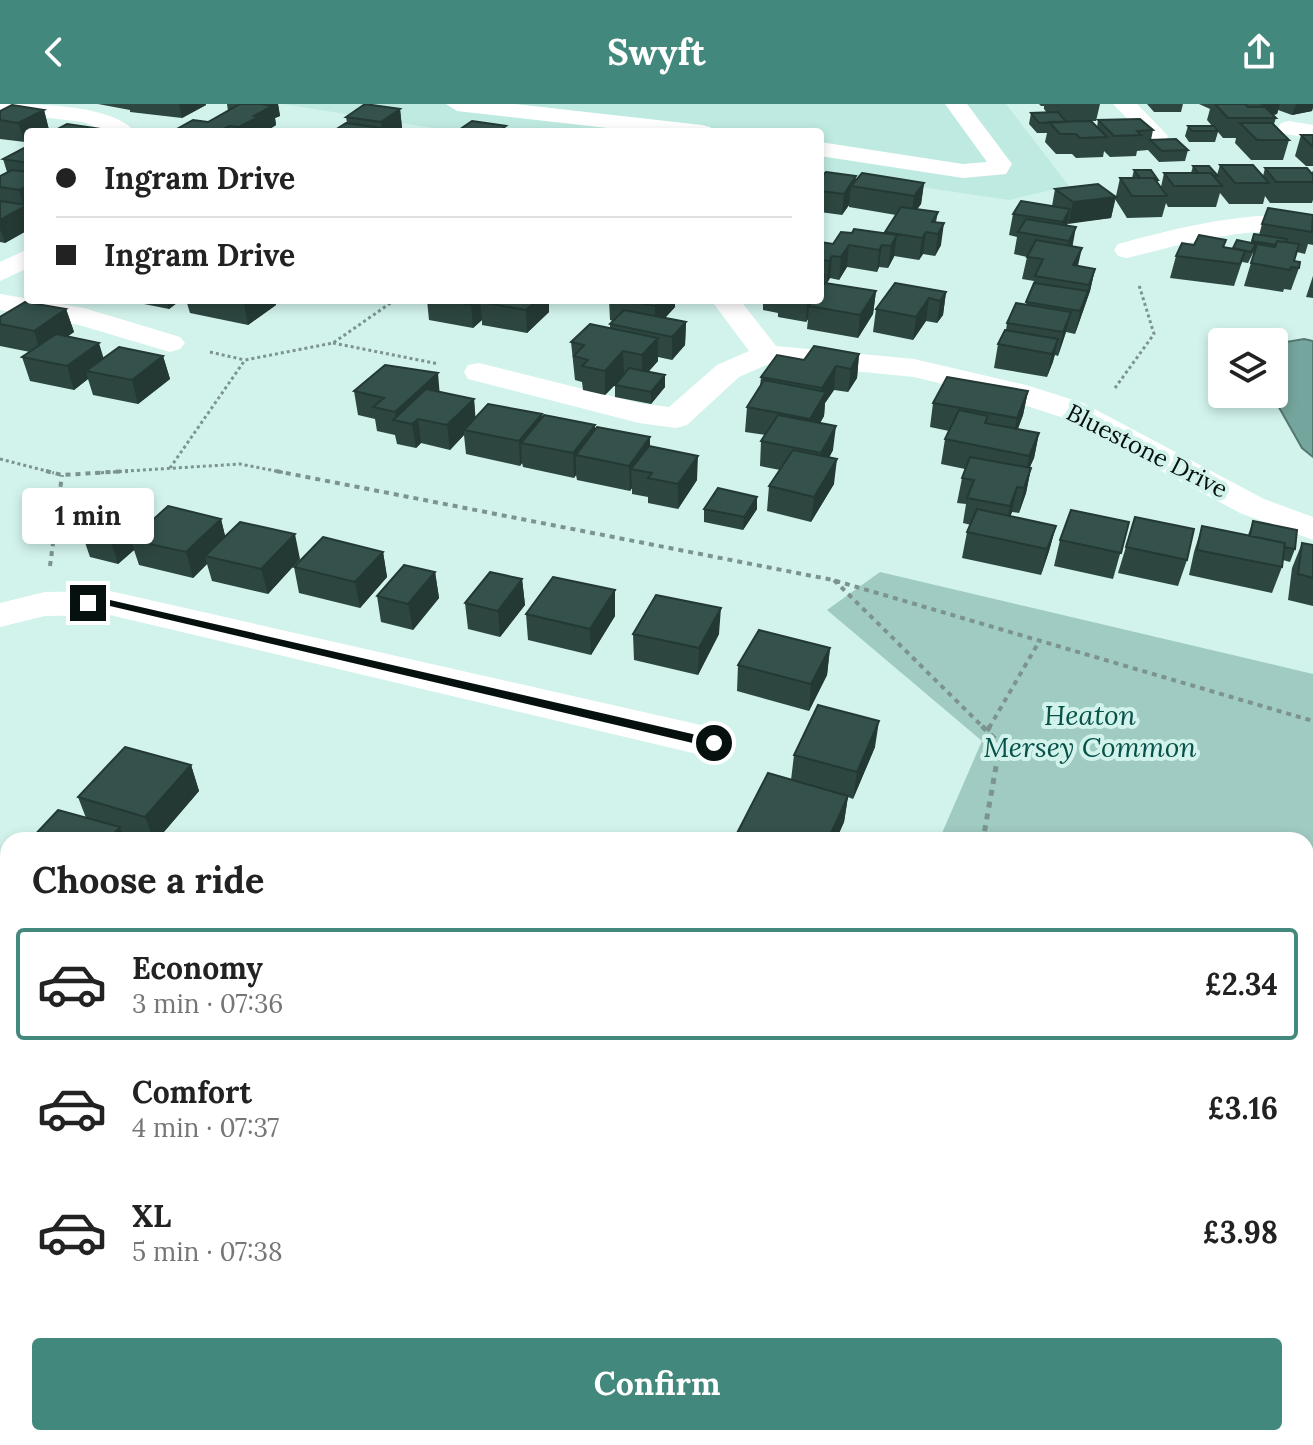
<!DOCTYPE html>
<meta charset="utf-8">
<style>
body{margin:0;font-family:Lora,serif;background:#f6f6f6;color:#222;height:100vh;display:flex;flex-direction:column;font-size:30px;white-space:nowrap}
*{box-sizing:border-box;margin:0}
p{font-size:26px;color:#767676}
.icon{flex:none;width:44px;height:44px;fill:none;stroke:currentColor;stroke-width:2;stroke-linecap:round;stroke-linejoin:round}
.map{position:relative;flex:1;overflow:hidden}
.sheet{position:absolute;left:0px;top:728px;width:1314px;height:614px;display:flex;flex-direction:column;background:#fff;border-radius:24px 24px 0 0;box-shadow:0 4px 12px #0003}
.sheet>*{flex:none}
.guide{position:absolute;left:24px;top:24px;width:800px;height:176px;border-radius:8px;box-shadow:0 4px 12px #0003;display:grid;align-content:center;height:176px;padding:0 32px;background:#fff}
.tools{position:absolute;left:1208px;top:224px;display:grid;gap:16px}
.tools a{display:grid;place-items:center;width:80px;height:80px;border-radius:8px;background:#fff;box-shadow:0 4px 12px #0003;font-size:40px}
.end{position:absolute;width:36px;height:36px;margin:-18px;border:10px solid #06110f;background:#fff;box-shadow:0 0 0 4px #fff}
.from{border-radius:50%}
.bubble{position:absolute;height:56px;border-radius:8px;background:#fff;box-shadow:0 4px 12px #0003;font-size:26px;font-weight:700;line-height:56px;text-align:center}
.guide b{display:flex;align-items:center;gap:28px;height:76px;font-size:30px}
.guide b+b{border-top:2px solid #e0e0e0}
.guide i{width:20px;height:20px;background:#222}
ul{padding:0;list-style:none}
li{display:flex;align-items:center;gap:24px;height:112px;margin:0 16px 12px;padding:0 16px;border:4px solid transparent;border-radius:8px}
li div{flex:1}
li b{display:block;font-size:30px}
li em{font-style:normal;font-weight:700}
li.active{border-color:#43887c}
li>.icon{width:72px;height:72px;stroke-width:1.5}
h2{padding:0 32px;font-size:36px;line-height:96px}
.cta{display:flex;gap:16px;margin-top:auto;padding:16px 32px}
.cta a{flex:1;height:92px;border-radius:8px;background:#43887c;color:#fff;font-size:32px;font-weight:700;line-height:92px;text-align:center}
header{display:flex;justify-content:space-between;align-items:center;height:104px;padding:0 32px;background:#43887c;color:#fff;font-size:36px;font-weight:700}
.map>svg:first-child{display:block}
</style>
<header><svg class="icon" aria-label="back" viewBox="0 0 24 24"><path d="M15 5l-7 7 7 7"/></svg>Swyft<svg class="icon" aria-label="share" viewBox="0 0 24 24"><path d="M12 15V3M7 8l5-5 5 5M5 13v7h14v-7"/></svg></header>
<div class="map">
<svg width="1313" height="1341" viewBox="0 0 1313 1341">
<rect width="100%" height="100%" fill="#d2f3ec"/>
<path fill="#bfeae1" d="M283 0H1006L1069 82 1009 96 820 68V28H458Z"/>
<path fill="#9fcbc2" d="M880 468 1313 570V1341H52L56 1334H1306V736H939L982 637 827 506Z"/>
<path fill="#75a69d" stroke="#547972" stroke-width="2" d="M1304 235 1313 237V353L1302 344 1272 291 1274 240Z
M356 1334 751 1341H349Z"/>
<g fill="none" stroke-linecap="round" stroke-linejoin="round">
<path stroke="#7c938f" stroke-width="3" stroke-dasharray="3 3" stroke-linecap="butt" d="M333 239 439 260
M210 248 245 256
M1115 284 1154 230 1139 181
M0 355 54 369
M170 364 245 256 333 239 395 196
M95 369 240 360 286 369"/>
<path stroke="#7c938f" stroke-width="4" stroke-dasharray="5 5" stroke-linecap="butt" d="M46 367 62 371 128 367
M276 367 833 476 1313 617
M50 462 62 371
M834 476 984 624
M989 624 1040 536"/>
<path stroke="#7c938f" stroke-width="5" stroke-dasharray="6 6" stroke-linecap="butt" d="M982 622 1000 640 983 736
M987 627 990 622
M1306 871 1313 869"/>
<path stroke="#7c938f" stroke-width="7" stroke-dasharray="8 8" stroke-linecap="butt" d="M797 1334 845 1340 847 1334
M261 1341 275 1334"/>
<path fill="#fff" fill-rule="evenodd" d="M0 0C35 0 112 0 135 28H109L83 18 0 8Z
M446 0H515L702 21 710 23 713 28H643L457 7Z
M945 0H967L1012 60 1006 70 963 74 820 52V38L963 60 987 58Z
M1113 0H1137L1168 32 1165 37H1149Z
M1289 17 1313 21V35L1281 29 1278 24 1281 19Z
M1286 111 1313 112V128C1241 123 1195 137 1127 154L1118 152 1114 146 1118 140C1174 125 1228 111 1286 111Z
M28 145V164L0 177V158Z
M0 190 84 204 180 233 185 239 180 245 170 248 79 221 0 206Z
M711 196H740L776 242 914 255 1026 281 1083 299 1264 395 1313 413V436L1240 409 1061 313 1005 295 914 273 771 259 739 273 687 321 676 324 639 319 468 275 464 268 468 261 479 259 639 299 669 303 717 261 749 247Z
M110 487 714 624 729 629 735 639 729 649 714 654 110 511 45 512 0 523V499L45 488Z
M8 999V1054L0 1057V1001Z"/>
</g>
<path fill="#2d4640" d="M98 0H206V1L182 14 130 8V6Z
M227 0H278L280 12 275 14 276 21 265 28H177V25L208 18 228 7Z
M1039 0H1100L1096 17H1092L1097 23 1098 16 1153 26 1151 36 1188 46 1185 57 1159 58 1148 46 1137 47 1136 52 1110 53 1104 47 1103 53 1076 54 1072 50H1056L1045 38 1047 29H1037L1029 20 1031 9H1047L1044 5V2H1041Z
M1147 0H1183L1181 8H1154Z
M1199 0H1313V4L1312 7 1292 11 1278 6 1277 10 1273 11 1276 14 1274 20 1289 36 1283 56H1251L1235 39 1236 34H1223L1218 28 1215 38H1189L1185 32 1188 22H1212L1207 16 1210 5Z
M400 5 402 24 397 28H332L347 19 346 13Z
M44 6 49 26 28 28V37L25 38 0 35V7Z
M1301 31H1313V62H1306L1295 52Z
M28 42V126L5 139 0 138V72L7 68 3 55Z
M1220 61 1263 72 1265 64 1311 69 1313 67V96L1312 99H1270L1265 92 1263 100H1229L1220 89 1216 103H1168L1166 99 1162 113 1127 114 1115 95 1111 114 1068 119 1067 122 1078 162 1095 165 1090 187 1075 230 1066 228 1058 252 1055 251 1047 273 994 264 998 240 1006 226 1007 219 1026 200 1034 177 1022 175 1027 153 1014 150 1017 133 1009 131 1013 110 1052 102 1055 85 1116 92 1120 74H1132L1134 66 1158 76V79L1161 83 1164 69H1191L1193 62 1217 71Z
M820 74 924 79 921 100 917 105 938 108 936 118 941 141 935 152 923 150 919 156 894 152 888 164 879 163 877 168 847 163 839 176 830 174 827 179 876 187 873 210 858 234 807 225 808 215 806 218 778 213V209L763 206V197L756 196H820V138L833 140 852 129 885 130 896 111 849 103V101L842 111 820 108Z
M1313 111V141L1308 140 1305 150 1297 148 1294 157 1299 164 1291 186 1284 185 1283 188 1244 182 1254 149H1253L1248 159 1242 158 1234 182 1170 174 1176 152 1194 141 1233 144 1252 139 1254 130 1259 131 1262 120Z
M1313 172V194L1306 193Z
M946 188 943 211 937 219 926 217 913 236 873 228 876 205Z
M128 196H181L169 205 129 197Z
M186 196H275L276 201 248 221 190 209Z
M427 196H549V208L527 229 482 221V216L473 224 429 216Z
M609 196H675V203L665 214 686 218 685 241 672 256 658 253V257L648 268 665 271V283L651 300 615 293V281L605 291 583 286 582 278 575 276 571 238 610 224V220L613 217 610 216Z
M66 205 74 228 67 233 104 254 163 252 170 275 138 300 93 291 88 275 74 286 30 277 22 253 30 248 0 242V213Z
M859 250 857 274 848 288 834 286 825 299 824 312 820 319 833 346 829 354 834 380 811 418 767 407 769 382 780 366 760 362 761 337 765 331 745 328 747 303 760 282 761 273 804 256Z
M354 287 440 288 474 295 475 314 542 310V313L595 326 650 333V342L697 376 678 405 648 399V393L632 390V384L630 387 577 376 576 371 574 374 523 363 522 359 520 362 466 350 464 331 450 346 421 339 416 344 397 340 395 331 377 327 375 315 358 311Z
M1028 287 1023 311 1018 325 1039 329 1034 354 1029 364H1031L1026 389 1019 409 1012 408 1010 412 1056 422 1049 447 1041 471 962 454 967 428 971 421 963 419 966 400 957 399 962 374 965 365 941 360 945 335 949 327 930 323 933 299Z
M704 405H757L743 426 704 418Z
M1135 413 1187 456 1178 482 1118 469Z
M221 415 225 432 300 455 268 490 212 477 207 460 193 474 139 461 134 446 118 460 90 453 81 427Z
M1253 417 1295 445 1290 458 1283 456 1282 463 1272 489 1189 471 1194 448 1202 422 1248 431Z
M1129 418 1113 475 1054 462 1060 436Z
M1302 439 1313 441V502L1288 496 1292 464Z
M383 448 387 473 360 504 299 489 294 463Z
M435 468 439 494 413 526 381 518 377 492Z
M522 475 525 501 500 533 468 525 465 499Z
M526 510 615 512 591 551 528 536Z
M633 530H719L698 571 634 556Z
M830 544 827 571 809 607 737 587 738 561Z
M875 643 853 695 848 693 844 718 836 736H734L791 676 794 651Z
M191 661 199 687 157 736H144L122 730 86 714 78 693Z
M0 755 8 757V857L0 854Z
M8 1085V1125L0 1113V1095Z"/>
<path fill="#243934" d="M179 0H206V1L182 14Z
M261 0H278L280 12 275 14 276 21 265 28H240L239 23 254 12Z
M1261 0H1280L1277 10 1257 14Z
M1296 0H1313L1312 7 1292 11Z
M400 5 402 24 397 28H382L381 18Z
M44 6 49 26 45 28H28V37L25 38 18 19Z
M229 22 230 28H218Z
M856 72 855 83 851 82 849 101 842 111 844 90Z
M924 79 921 100 911 114 914 92Z
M28 82V126L5 139 0 125V116L24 103 19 86Z
M1116 93 1111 114 1068 120 1073 98Z
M1070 105 1066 126 1059 135 1063 118Z
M944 119 941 141 935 152 938 130Z
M1076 123 1072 145 1064 159 1069 137Z
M926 128 923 150 919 156 922 134Z
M897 131 894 153 888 164 891 142Z
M849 141 847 163 839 176 841 153Z
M882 141 879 163 877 168 879 146Z
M1082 144 1077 166 1073 161Z
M832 152 830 174 827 179 829 157Z
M1095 165 1090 187 1075 230 1080 207Z
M825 171 823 193 816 203 809 202 808 215 806 218 807 196H820V178Z
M876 187 873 210 858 234 860 211Z
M946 188 943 211 937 219 940 197Z
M929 194 926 217 913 236 916 213Z
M167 196H181L169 205Z
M247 196H275L276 201 248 221 244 198Z
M477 196H496L480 198 482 216 473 224 471 201Z
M534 196H549V208L527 229 526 206Z
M661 196H675V203L655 225V202Z
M66 205 74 228 41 250 34 227Z
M1071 208 1065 231 1058 252 1063 228Z
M686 218 685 241 672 256V233Z
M658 234V257L642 275V251Z
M1058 235 1053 258 1047 273 1052 250Z
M99 239 106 262 86 267 88 275 74 286 67 262Z
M623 247 624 271 605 291V267Z
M859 250 857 274 848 288 851 265Z
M163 252 170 275 138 300 132 276Z
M836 262 834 286 825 299 824 312 808 340 810 315 821 297 822 284Z
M438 269 440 293 396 316 395 308Z
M665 271V283L651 300V288Z
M1028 287 1023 311 1012 339 1017 314Z
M474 295 476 319 464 326V331L450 346 447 321Z
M542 310 544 334 521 339 522 359 520 362 519 337Z
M418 315 421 339 416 344 412 320Z
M595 321 596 346 576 351V371L574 374 573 349Z
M836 322 833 346 818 373 821 349Z
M1039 329 1034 354 1024 377 1029 352Z
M650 333V358L631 365 632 384 630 387 629 362Z
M698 352 697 376 678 405V380Z
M837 355 834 380 811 418 814 393Z
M1031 364 1026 389 1019 409 1024 384Z
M1017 383 1012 408 1005 428 1010 402Z
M757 393V405L743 426 744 413Z
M143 406 150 431 131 436 134 446 118 460 110 434Z
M221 415 227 440 205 452 207 460 193 474 186 448Z
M1056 422 1049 447 1041 471 1047 445Z
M295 430 300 455 268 490 261 465Z
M383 448 387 473 360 504 355 478Z
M435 468 439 494 413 526 408 500Z
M522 475 525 501 500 533 498 507Z
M615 486V512L591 551 590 525Z
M721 504 719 530 698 571 699 544Z
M830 544 827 571 809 607 811 580Z
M879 617 875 643 853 695 857 668Z
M191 661 199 687 157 736H154L145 713Z
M848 692 844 718 836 736H828Z
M120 723 125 736H108Z
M8 1195V1240L0 1251V1205Z"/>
<path fill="#34514b" stroke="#243934" stroke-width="2" d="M240 0H261L272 2 254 12 258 13 239 23 229 22 218 28H198L177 25 193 16 208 18Z
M365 0 400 5 381 18 346 13Z
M1215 0H1245L1248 3H1265L1276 14H1228Z
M12 1 44 6 18 19 0 16V7Z
M1058 8 1066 18 1039 19 1031 9Z
M1140 15 1153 26 1137 27 1141 31 1114 32 1098 16Z
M472 17 506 22 498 28H456Z
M1091 17 1107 33 1080 34 1076 30H1060L1049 18Z
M346 19 381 24 375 28H332Z
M1240 19H1272L1289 36H1257Z
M67 20 101 25 95 28H52Z
M1188 22H1214L1218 27H1192Z
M1301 31H1313V42H1312Z
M1176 35 1188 46 1162 47 1150 36Z
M28 42V59L3 55Z
M1220 61H1253L1269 79H1235Z
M1193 62H1209L1218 72H1214L1211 69H1198Z
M1265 64H1307L1313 71V78H1276Z
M12 66 28 68V82L19 86 0 83V72Z
M1134 66H1151L1158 76H1155L1154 74H1140Z
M826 68 856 72 844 90 820 87V74Z
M862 69 924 79 914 92 851 82Z
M1164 69H1211L1222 82H1174Z
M1120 74H1154L1167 92H1132Z
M1098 80 1116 93 1073 98 1055 85Z
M0 97 27 101 0 116Z
M1021 97 1070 105 1063 118 1013 110Z
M901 103 938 108 932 118 944 119 938 130 926 128 922 134 885 128Z
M1268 104 1313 111 1312 128 1262 120Z
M1026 115 1076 123 1069 137 1018 128Z
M854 125 897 131 891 142 882 141 879 146 849 141 841 153 832 152 829 157 820 156V138L833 140 841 128 852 129Z
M1254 130 1287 135 1286 138 1277 137 1276 141 1252 137Z
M1199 131 1226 136 1223 143 1245 147 1240 160 1176 152 1182 139 1194 141Z
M1036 136 1082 144 1073 161 1095 165 1089 181 1035 172 1043 155 1027 153Z
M1237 136 1256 140 1251 148 1233 144Z
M1277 137 1299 140 1294 157 1300 158 1299 164 1291 163 1290 166 1251 159 1257 140 1275 143Z
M820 170 825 171 820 178Z
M825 179 876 187 860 211 809 202 813 196H820V186Z
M895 179 946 188 940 197 929 194 916 213 876 205Z
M1034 179 1088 187 1080 207 1026 198Z
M444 196H477L471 201Z
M482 196H537L526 206 480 198Z
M623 196H661L655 202Z
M25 198 66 205 34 227 0 220V213Z
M1016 199 1071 208 1063 228 1007 219Z
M624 206 686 218 672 233 610 220Z
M590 220 658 234 642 251 623 247 605 267 582 262 588 256 574 252 584 241 571 238Z
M1005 226 1058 235 1052 250 998 240Z
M56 230 99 239 67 262 22 253Z
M814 242 859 250 851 265 836 262 822 284 761 273 777 251 804 256Z
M119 243 163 252 132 276 86 267Z
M385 261 438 269 395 308 373 303 384 294 354 287Z
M629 264 665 271 651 288 615 281Z
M947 273 1028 287 1017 314 933 299Z
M764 276 826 288 810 315 747 303Z
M426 285 474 295 447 321 418 315 412 320 393 316Z
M488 300 542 310 519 337 464 326Z
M959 306 988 312 985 319 1039 329 1029 352 945 335Z
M544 311 595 321 573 349 521 339Z
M778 311 836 322 821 349 761 337Z
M597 323 650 333 629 362 576 351Z
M649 342 698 352 678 380 648 374 652 369 631 365Z
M793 346 837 355 814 393 769 382Z
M970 353 1031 364 1024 384 1017 383 1010 402 967 394 974 376 962 374Z
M718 384 757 393 744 413 704 405Z
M115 399 143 406 110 434 81 427Z
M168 402 221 415 186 448 131 436Z
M977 405 1056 422 1047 445 967 428Z
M1071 406 1129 418 1121 449 1060 436Z
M1135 413 1194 425 1187 456 1126 443Z
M1253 417 1297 426 1295 445 1284 443 1285 439 1250 432Z
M240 418 295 430 261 465 205 452Z
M1202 422 1285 439 1282 463 1197 446Z
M323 433 383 448 355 478 294 463Z
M1302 439 1313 441V474L1298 470Z
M404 461 435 468 408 500 377 492Z
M490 468 522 475 498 507 465 499Z
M553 473 615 486 590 525 526 510Z
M656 491 721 504 699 544 633 530Z
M759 526 830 544 811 580 738 561Z
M818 601 879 617 857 668 794 651Z
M125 643 191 661 145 713 78 693Z
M768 669 848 692 828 736H739L734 735Z
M58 706 120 723 108 736H30Z
M0 755 8 757V835L0 832Z
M8 1085V1110L0 1106V1095Z
M0 1163 8 1167V1195L0 1205Z"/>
<path fill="#06110f" d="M88 496H110L714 635 721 639 714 644 110 502H84L83 499Z"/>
<g text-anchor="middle" stroke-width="8" stroke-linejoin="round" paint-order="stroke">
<g font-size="24" fill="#06110f" stroke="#d2f3ec">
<text transform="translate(1147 347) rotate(27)" y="8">Bluestone Drive</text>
</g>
<g font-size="28" font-style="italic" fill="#075148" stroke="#d2f3ec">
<text x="1090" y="621">Heaton<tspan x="1090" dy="32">Mersey Common</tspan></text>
</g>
</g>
</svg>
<div class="tools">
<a><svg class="icon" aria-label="layers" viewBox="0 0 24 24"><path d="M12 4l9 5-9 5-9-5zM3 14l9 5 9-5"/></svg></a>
</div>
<i class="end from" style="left:714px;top:639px"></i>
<i class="end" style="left:88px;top:499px"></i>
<div class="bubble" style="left:22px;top:384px;width:132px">1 min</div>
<div class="guide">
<b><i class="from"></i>Ingram Drive</b>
<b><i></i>Ingram Drive</b>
</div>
<section class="sheet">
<h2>Choose a ride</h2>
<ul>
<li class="active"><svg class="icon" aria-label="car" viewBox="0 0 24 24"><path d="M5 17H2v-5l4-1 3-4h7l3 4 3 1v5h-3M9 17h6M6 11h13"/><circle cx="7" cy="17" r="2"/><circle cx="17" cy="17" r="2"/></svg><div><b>Economy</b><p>3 min · 07:36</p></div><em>£2.34</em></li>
<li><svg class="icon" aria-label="car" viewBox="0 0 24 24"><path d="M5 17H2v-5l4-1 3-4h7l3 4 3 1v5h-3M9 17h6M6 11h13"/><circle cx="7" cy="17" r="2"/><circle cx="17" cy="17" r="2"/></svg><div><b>Comfort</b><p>4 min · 07:37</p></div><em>£3.16</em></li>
<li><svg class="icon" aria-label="car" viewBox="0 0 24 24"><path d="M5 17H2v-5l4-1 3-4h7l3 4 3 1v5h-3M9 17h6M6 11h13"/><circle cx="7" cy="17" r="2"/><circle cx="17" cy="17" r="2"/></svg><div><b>XL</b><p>5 min · 07:38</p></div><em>£3.98</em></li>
</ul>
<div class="cta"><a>Confirm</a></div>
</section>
</div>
